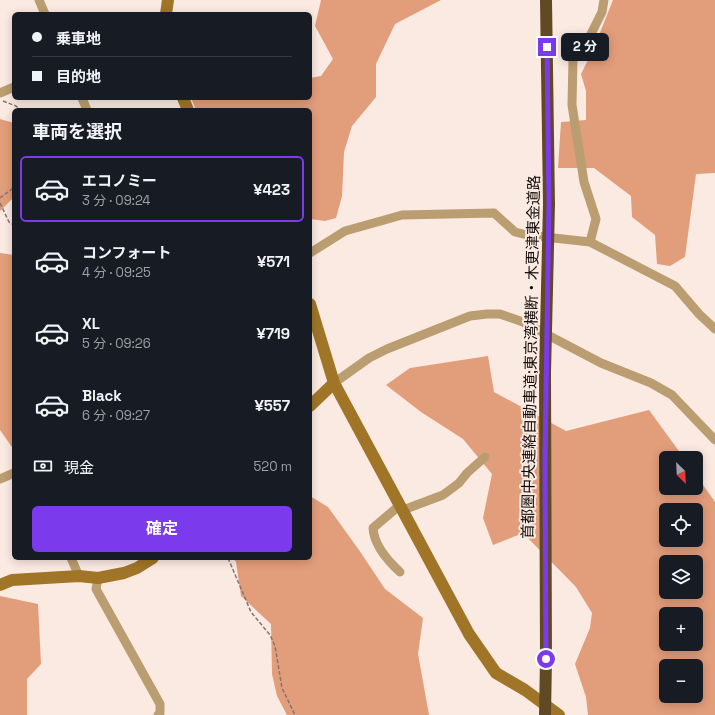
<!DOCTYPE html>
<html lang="ja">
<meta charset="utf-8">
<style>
body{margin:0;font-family:"Space Grotesk","Noto Sans JP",sans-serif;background:#20242c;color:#f1f3f6;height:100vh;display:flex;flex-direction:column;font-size:15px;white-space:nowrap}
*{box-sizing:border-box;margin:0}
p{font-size:13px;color:#9ea1a6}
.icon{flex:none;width:22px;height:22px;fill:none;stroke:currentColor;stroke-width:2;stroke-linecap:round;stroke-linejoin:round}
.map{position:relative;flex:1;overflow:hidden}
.panel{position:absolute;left:12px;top:108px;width:300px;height:452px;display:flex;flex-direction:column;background:#171b24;border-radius:6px;box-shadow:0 2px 10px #0003}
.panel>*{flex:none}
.guide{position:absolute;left:12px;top:12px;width:300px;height:88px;border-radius:6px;box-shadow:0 2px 10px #0003;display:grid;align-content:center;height:88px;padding:0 20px;background:#171b24}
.needle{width:26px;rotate:156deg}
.tools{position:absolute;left:659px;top:451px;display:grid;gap:8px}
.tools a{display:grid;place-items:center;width:44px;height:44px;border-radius:6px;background:#171b24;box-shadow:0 2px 10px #0003;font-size:20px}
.end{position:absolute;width:18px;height:18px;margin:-9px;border:5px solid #7c3aed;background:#fff;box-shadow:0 0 0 2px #fff}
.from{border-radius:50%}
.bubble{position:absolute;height:28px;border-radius:6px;background:#171b24;box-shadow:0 2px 10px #0003;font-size:13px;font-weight:700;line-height:28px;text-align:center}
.guide b{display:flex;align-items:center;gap:14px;height:38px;font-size:15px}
.guide b+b{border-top:1px solid #363941}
.guide i{width:10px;height:10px;background:#f1f3f6}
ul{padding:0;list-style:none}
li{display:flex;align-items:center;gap:12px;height:66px;margin:0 8px 6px;padding:0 12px;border:2px solid transparent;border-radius:6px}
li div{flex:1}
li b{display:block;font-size:15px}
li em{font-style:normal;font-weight:700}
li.active{border-color:#7c3aed}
li>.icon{width:36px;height:36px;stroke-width:1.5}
h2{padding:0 20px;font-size:18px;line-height:48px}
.pay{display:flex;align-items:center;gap:10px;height:44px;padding:0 20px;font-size:15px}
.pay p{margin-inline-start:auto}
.primary-button{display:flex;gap:8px;margin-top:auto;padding:8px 20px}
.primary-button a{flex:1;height:46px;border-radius:6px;background:#7c3aed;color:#fff;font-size:16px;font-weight:700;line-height:46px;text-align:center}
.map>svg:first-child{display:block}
</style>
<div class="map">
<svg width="715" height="715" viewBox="0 0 715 715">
<rect width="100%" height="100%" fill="#fbeae2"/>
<path fill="#e29d7b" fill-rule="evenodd" d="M321 0H441L395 24 376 64V97L352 126 344 152 342 196 336 218 325 221 310 219V110H196L191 98H310V78L321 76 333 59 315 26Z
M613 0H715V173L696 174 685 257 670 266 657 264 655 235 632 217 631 196 594 168H558L561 122 586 120V91L581 74 593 50Z
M0 119 14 123V197L0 211Z
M0 253 14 255V450L0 430Z
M488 356 494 392 566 431 649 410 684 458H666V488H696V475L713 499 715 502V715H588L586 697 575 664 590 628 592 613 576 587 523 533 493 545 483 518 492 474 463 439 421 412 386 385 410 368ZM666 510H696V540H666ZM666 562H696V592H666ZM666 614H696V644H666ZM666 666H696V696H666Z
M310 496 328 507 359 550 385 589 423 618 418 654 429 715H287L277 696 272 674 271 624 241 596 236 562 233 558H310Z
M0 596 38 604 41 664 27 679V715H0Z"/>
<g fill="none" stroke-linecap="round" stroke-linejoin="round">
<path stroke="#827671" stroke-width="1.5" stroke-dasharray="4 2" stroke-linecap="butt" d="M3 101 16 106 21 110
M0 198 12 189 14 184
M0 203 9 222 14 225
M228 558 251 612 270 635 275 646 282 688 295 715"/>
<path stroke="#ba9d70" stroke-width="9" d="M39 0 45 14
M0 93 14 87
M82 98 87 110
M590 242 596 219 584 182 572 105 573 59 586 44 602 12 604 0
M310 253 345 231 402 215 494 213 515 232 527 235 590 242 675 286 699 314 715 329
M334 383 369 358 387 349 470 316 487 314H500L523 322 601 363 651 383 672 395 715 440
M0 479 14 473
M403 510 443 495 459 483 467 473 485 457
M71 558 79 576
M400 572C388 561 374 545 373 528L400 505
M98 578 96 589 160 704V713L158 715"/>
<path stroke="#a07528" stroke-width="12" d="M166 14 168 0
M183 98 188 110
M310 304 334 383 469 634 496 673 525 690 559 715
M310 406 334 383
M0 585 12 580 79 576 98 578 124 573 137 568 153 558"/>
<path stroke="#614924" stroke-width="12" d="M546 0 549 204
M545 373 546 659"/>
<path stroke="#614924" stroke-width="12" d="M545 373 549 204
M545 715 546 659"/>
</g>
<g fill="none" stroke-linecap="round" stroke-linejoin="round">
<path stroke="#7c3aed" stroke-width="5" d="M546 659 545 460 549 204 547 47"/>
</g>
<g text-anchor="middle" stroke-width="4" stroke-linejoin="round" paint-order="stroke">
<g font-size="15" fill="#110b09" stroke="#fbeae2">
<text transform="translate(531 357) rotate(-89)" y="5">首都圏中央連絡自動車道;東京湾横断・木更津東金道路</text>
</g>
</g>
</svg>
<div class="tools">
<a><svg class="needle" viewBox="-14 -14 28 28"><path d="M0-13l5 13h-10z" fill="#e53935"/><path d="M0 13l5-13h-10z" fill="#9ea1a6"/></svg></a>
<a><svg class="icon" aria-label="locate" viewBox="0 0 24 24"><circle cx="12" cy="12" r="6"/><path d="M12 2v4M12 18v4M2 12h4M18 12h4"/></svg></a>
<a><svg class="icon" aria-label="layers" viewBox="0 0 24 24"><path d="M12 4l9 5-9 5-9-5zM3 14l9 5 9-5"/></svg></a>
<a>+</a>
<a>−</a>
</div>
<i class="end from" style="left:546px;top:659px"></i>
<i class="end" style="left:547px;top:47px"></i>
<div class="bubble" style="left:561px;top:33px;width:48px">2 分</div>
<div class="guide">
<b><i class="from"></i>乗車地</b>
<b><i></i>目的地</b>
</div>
<section class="panel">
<h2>車両を選択</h2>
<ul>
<li class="active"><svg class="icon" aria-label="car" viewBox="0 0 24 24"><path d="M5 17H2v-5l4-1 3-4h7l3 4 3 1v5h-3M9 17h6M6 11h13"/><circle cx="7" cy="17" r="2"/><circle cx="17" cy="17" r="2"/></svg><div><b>エコノミー</b><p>3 分 · 09:24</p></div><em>¥423</em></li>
<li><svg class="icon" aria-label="car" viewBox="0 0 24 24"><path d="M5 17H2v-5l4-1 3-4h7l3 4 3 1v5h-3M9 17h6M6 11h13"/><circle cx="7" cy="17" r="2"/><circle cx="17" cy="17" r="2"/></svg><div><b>コンフォート</b><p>4 分 · 09:25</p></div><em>¥571</em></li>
<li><svg class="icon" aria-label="car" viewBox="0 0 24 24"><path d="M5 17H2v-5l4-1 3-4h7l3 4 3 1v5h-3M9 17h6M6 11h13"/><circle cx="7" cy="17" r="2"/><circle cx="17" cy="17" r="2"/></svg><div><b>XL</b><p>5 分 · 09:26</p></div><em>¥719</em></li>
<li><svg class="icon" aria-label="car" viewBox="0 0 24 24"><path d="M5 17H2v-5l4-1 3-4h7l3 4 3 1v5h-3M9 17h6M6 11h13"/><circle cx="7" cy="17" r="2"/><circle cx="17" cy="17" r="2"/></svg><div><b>Black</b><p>6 分 · 09:27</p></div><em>¥557</em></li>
</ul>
<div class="pay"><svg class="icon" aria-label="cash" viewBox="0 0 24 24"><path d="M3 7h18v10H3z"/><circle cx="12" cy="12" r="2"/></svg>現金<p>520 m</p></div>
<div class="primary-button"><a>確定</a></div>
</section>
</div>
